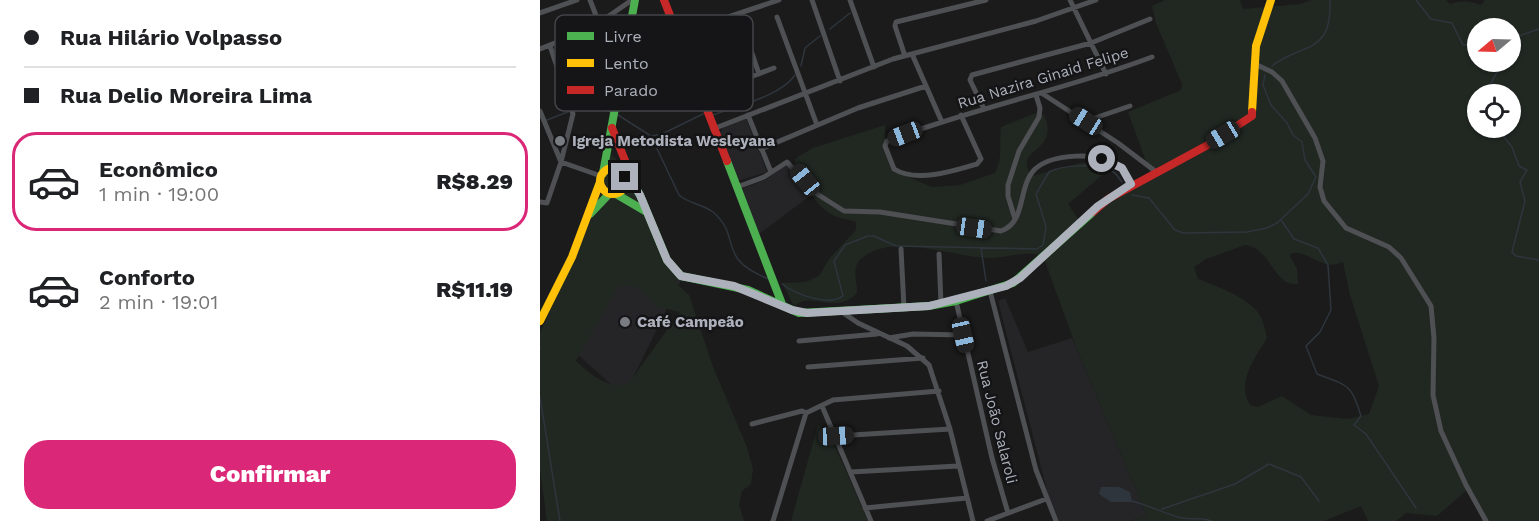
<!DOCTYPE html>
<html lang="pt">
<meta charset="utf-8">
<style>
body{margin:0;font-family:"Work Sans",sans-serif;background:#f6f6f6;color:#202124;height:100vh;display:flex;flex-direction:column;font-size:22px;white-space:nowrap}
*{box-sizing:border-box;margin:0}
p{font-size:20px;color:#757577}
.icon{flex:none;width:33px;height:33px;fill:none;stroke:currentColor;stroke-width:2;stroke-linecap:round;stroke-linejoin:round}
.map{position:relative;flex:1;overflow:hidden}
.details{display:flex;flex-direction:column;background:#fff;width:540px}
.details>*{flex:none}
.top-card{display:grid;align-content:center;height:132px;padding:0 24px;background:#fff}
.needle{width:39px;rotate:251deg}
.buttons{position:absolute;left:927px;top:18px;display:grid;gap:12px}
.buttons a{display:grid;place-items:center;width:54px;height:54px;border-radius:50%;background:#fff;box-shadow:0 2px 4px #0004;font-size:30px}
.end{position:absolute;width:27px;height:27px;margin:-14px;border:8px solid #adb1bb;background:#111;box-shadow:0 0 0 3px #111}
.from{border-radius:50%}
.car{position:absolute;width:18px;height:36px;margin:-18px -9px;border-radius:8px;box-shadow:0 0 4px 2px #0007;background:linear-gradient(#222 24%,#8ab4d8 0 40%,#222 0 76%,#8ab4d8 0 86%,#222 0)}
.top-card b{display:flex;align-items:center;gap:21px;height:57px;font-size:22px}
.top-card b+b{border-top:2px solid #e0e0e0}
.top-card i{width:15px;height:15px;background:#202124}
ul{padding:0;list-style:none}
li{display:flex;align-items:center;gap:18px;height:99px;margin:0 12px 9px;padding:0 12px;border:3px solid transparent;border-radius:24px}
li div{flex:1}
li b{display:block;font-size:22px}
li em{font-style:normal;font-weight:800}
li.selected{border-color:#db2777}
li>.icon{width:54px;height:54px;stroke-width:1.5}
.button{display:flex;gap:12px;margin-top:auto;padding:12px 24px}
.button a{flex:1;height:69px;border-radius:24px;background:#db2777;color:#fff;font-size:24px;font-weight:800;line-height:69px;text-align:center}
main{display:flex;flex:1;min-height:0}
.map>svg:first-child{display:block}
</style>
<main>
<section class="details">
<div class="top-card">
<b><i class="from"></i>Rua Hilário Volpasso</b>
<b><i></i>Rua Delio Moreira Lima</b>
</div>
<ul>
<li class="selected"><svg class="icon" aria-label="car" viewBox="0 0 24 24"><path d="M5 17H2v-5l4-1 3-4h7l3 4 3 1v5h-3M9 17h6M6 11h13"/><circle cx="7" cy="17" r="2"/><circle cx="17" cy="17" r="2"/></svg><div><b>Econômico</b><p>1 min · 19:00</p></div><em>R$8.29</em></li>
<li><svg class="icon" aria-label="car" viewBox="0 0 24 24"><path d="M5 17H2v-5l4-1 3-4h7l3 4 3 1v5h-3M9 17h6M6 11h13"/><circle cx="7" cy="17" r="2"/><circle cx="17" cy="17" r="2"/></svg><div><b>Conforto</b><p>2 min · 19:01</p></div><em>R$11.19</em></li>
</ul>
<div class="button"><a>Confirmar</a></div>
</section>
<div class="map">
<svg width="999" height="521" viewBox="0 0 999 521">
<rect width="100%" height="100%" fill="#1b1b1b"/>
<path fill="#252527" d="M206 118 227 172 198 181 179 134 184 126Z
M247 164 270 196 219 234 201 189 225 180Z
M44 247 141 280 84 396 8 328Z
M465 298 488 352 532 338 607 516 590 521H519L509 498 458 301Z"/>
<path fill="#212822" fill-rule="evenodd" d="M625 0H700L703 9 760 4 772 0H906L910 4C921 0 930 1 941 5L945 0H999V521H942L941 514 927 490 897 516 866 513 856 521H828L821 506 784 521H591L607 516 538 352 503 256C484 250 468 258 449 258 413 257 352 232 322 258 310 268 318 281 317 293 295 316 272 290 254 306L242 283 266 282 279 276 289 259 316 230V222C309 219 303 219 297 217 277 209 263 183 254 165L256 158 273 148 345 125V150L351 170 392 187 420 185 455 173C463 159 459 143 461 127L496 113 504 115C521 154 471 147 492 176L540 163 566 162 568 170 528 204 539 220 611 175 588 112 641 90 642 84 616 23 612 6ZM938 28H970V62H938ZM938 94H970V128H938ZM705 245C731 247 733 287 758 284L757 269 750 256 752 253C771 251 782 272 803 262L810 295 839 386 829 414 808 419 771 415 742 396 718 407 710 405C696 382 715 358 727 338 725 329 723 318 717 311 705 297 675 285 658 279L654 267 666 259Z
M71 155 87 168 137 275 136 283 149 295 173 367 207 447 213 469 211 484 202 491 199 505 204 521H7L0 469V333L42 240ZM92 285 110 298 114 306 140 312 89 383C70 391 50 374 36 361L78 287Z
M278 425 289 433 328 521H251Z"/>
<path fill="#2e353d" d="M561 487H579L590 492 592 502H571L559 494Z"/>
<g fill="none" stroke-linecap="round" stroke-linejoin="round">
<path stroke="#2e353d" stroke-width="1.5" d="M876 0 891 19 912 23 923 45 938 44
M290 29 310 13
M970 39 999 29
M261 66 265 48 280 36
M732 66C762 42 792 56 790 0
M947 94 954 77 964 62
M35 110 56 108 71 112
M78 115 111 136 139 195C149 204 163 204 173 212 203 238 175 258 229 279
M173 115C197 106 241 96 255 75
M7 120 30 111
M957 128 972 147 979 166 987 170 980 182 985 201 972 252 976 256 999 260
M112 136 122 134 163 114
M592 195 609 198 635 230 643 233 707 232 727 228 737 223 768 194 776 177 765 160 762 142 753 135 747 123 731 105 723 85 725 75
M741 220 754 239 778 248 788 265 791 310 780 332 766 346 777 374C807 386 811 382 821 416L814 425 826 434 876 508
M441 248 446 281
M242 284C255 294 289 307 303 296L294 261 305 245 328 236H334L356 246 497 249 503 245 506 227 496 194 509 172C521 165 560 163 572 171 576 173 579 178 582 182
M0 349V348
M0 397 20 521
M591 501C609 505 625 514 642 518 652 520 661 517 671 521
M622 509 695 484 729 464 761 477 779 501"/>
<path stroke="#4f5054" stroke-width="5" d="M50 0 59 23
M272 0 300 81
M310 0 334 67
M530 0 566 74
M0 13 37 0
M237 17 277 125
M202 24 219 74
M137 34 239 0
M0 49 50 29 92 0
M372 54 401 120
M365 56 355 26 356 22 446 0
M715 64 732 72 742 81 775 138 783 161 780 187 784 201 806 228 849 247 861 258 891 306 894 338 893 395 901 431 926 485 946 521
M503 94 578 143 615 171
M160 96 234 68
M444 109 430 80 432 75 551 43 610 19
M0 111 21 162 61 176
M208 115 231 172
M421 115 441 159 437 164C414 171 376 183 354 169L345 146 347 141C433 108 525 90 612 57
M546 121 590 106
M173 129 353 59 496 21 556 0
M221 149 318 108 386 86
M197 187 224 177 247 162 274 192 304 211 340 212 461 231C487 222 477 187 495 169 513 153 558 152 579 165 585 169 588 177 591 184
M0 202 7 203 21 162 33 114 10 46
M475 219 468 196V185L479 151 499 117 500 108 496 95
M361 249 364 308
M399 254 401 304
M450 291 496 470 516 521
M416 301 452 458 468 513
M302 312 318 323 367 346 389 365 410 429 433 521
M349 338 373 334 423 335
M259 341 337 334
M268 367 383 358
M282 406 331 521
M212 424 262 411 266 413
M296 436 410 429
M311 472 418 466
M325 508 427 498
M233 521 266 413 293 400 399 391
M447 521 506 499"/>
<path stroke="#4caf50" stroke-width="8" d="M187 161 242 304
M63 173 95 0
M85 177 92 182 100 195 127 260 141 276 208 290 259 313 389 306 416 301 473 283 553 212
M76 194 105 211
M50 214 70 193"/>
<path stroke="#ffc107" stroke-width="8" d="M712 112 716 46 731 0
M60 181a13 13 0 1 1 26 0a13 13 0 1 1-26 0Z
M0 321 32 257 60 182"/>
<path stroke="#c62828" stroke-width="8" d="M124 0 187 161
M72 128 86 163 85 176
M553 212 568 199 666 146 712 116V112"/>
</g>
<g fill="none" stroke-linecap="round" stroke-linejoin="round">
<path stroke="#adb1bb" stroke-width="8" d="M85 177 92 182 100 195 127 260 141 276 194 286 252 310 267 313 389 306 466 286 480 278 558 206 591 184 582 168 562 159"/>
</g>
<g fill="#7a7c83" stroke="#151517" stroke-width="2">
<circle cx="20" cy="141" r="6"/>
<circle cx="85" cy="322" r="6"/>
</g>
<g text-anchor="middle" stroke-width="5" stroke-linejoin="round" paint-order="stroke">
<g font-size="15" fill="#adb1bb" stroke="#151517">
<text transform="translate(503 78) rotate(-17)" y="5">Rua Nazira Ginaid Felipe</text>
<text transform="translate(457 422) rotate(76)" y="5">Rua João Salaroli</text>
</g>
<g font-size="15" font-weight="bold" fill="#adb1bb" stroke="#151517" text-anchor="start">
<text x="32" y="146">Igreja Metodista Wesleyana</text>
<text x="97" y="327">Café Campeão</text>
</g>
</g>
<rect x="15" y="15" width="198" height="96" rx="9" fill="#151517" stroke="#434448" stroke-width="1.5"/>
<rect x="27" y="32" width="27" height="8" fill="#4caf50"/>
<rect x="27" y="59" width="27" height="8" fill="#ffc107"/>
<rect x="27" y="86" width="27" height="8" fill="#c62828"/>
<g font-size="16" fill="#adb1bb">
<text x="64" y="42">Livre</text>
<text x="64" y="69">Lento</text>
<text x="64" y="96">Parado</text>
</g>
</svg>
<div class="buttons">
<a><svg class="needle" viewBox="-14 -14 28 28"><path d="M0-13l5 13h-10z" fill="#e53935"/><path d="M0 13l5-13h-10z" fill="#757577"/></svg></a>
<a><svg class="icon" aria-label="locate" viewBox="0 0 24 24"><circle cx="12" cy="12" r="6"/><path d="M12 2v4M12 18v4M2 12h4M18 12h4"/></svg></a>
</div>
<i class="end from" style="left:562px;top:159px"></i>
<i class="end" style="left:85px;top:177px"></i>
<i class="car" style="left:546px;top:121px;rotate:302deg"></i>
<i class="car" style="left:365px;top:134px;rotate:249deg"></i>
<i class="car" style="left:683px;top:135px;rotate:239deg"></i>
<i class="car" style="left:265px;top:180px;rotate:321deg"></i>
<i class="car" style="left:434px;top:228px;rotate:98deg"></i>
<i class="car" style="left:423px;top:335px;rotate:167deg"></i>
<i class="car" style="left:296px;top:436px;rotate:87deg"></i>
</div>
</main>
